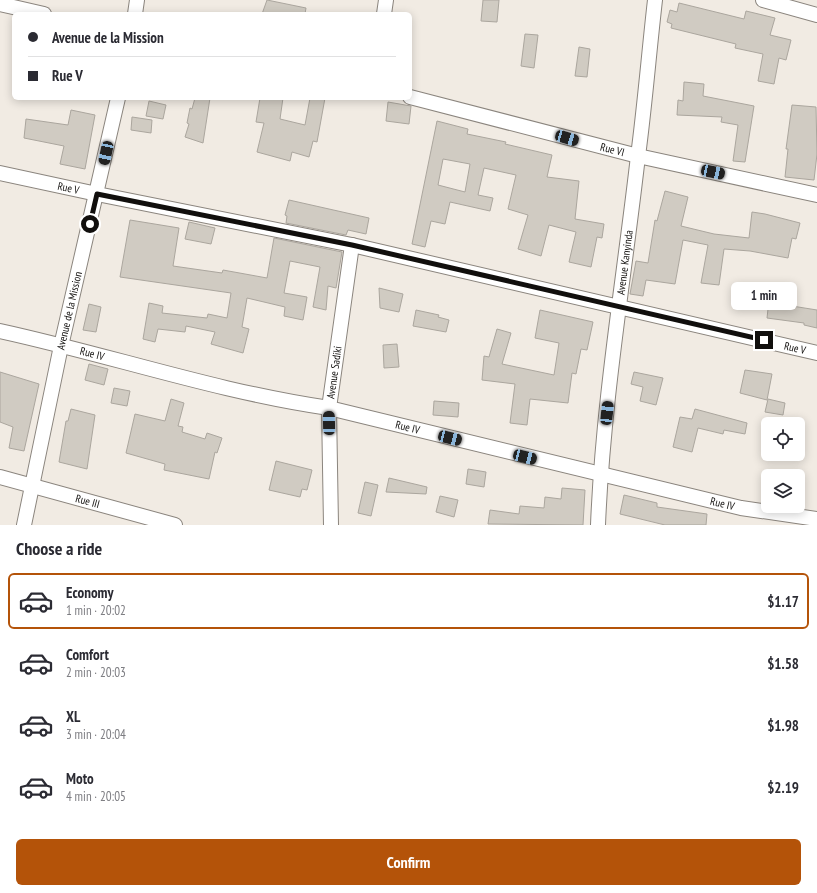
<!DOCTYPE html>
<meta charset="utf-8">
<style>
body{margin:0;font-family:"PT Sans Narrow",sans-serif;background:#f7f7f7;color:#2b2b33;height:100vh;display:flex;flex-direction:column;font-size:15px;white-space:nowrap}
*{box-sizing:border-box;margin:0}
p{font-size:13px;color:#7c7c81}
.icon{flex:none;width:22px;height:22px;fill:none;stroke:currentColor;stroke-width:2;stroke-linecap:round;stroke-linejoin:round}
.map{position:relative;height:525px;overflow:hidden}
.panel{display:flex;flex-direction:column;background:#fff;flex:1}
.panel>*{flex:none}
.banner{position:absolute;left:12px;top:12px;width:400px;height:88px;border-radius:6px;box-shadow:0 2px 10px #0003;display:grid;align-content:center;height:88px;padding:0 16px;background:#fff}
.controls{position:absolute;left:761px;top:417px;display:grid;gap:8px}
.controls a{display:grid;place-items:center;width:44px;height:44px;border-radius:6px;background:#fff;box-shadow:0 2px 10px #0003;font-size:20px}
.end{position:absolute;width:18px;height:18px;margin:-9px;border:5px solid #110f0d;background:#fff;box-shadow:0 0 0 2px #fff}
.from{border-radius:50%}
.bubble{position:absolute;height:28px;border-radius:6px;background:#fff;box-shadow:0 2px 10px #0003;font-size:13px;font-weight:600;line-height:28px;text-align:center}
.car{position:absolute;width:12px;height:24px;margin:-12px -6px;border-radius:5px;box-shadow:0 0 3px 1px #0007;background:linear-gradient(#222 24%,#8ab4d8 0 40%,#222 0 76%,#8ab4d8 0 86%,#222 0)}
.banner b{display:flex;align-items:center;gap:14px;height:38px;font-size:15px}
.banner b+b{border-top:1px solid #e1e1e2}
.banner i{width:10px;height:10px;background:#2b2b33}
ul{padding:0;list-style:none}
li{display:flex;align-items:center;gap:12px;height:56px;margin:0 8px 6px;padding:0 8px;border:2px solid transparent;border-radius:6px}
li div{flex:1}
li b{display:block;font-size:15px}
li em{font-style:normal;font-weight:600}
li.on{border-color:#b45309}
li>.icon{width:36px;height:36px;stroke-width:1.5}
h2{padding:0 16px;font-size:18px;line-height:48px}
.primary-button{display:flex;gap:8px;margin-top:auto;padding:8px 16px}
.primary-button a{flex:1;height:46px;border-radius:6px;background:#b45309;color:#fff;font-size:16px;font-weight:600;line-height:46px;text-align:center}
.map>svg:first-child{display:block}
</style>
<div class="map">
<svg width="817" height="525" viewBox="0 0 817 525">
<rect width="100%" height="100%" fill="#f1ebe3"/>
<path fill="#d0cbc2" stroke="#aba69e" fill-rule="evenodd" d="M267 0 306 8 305 14H262Z
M483 0H499L497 22 481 21Z
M679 3 744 19 746 11 775 18 770 35 791 40 786 60 779 58 774 84 758 81 763 54 735 48 736 44 671 28 672 24 667 22 670 10 677 12Z
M525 34 538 35 534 68 521 66Z
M579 47 590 49 587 77 575 76Z
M684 82 704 84 703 96 754 106 745 162 733 161 738 125 721 122 722 117 677 115 678 100 683 101Z
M195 98H210L203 143 185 137 189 124 187 123 190 108 192 109Z
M260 98H283L280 119 305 125 310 98H325L317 142 313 141 309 157 292 152 290 161 257 152 264 123 256 122Z
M149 101 166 105 163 119 146 116Z
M388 102 411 106 409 124 386 121Z
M792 105 816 107 817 154 814 180 785 177 788 149H786Z
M71 110 95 115 85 169 60 164 64 146 24 138 26 119 68 125Z
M132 117 152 120 151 133 131 130Z
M437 121 468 129 467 134 506 142 505 144 552 155 547 177 579 181 575 219 604 224 602 238 597 237 591 267 569 262 576 232 549 225 541 256 518 249 528 215 508 209 516 175 484 168 478 195 493 198 490 211 450 202 445 224 431 221 425 247 412 244ZM443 159 470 164 465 192 438 185Z
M665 191 688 197 681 226 714 234 749 238 752 212 765 214 800 223 796 239 792 238 788 258 750 251 724 249 719 285 701 283 708 245 683 240 675 284 646 280 643 296 630 294 636 261 648 263 655 220 657 221Z
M289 200 369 218 366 234 348 230 346 235 286 223 287 216 285 215Z
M130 220 179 228 173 266 222 273 223 270 267 278 274 238 342 252 336 288 328 286 326 310 313 307 320 267 290 261 284 293 307 297 303 320 284 316 285 307 247 298 242 327 249 329 243 353 211 344 215 332 186 326 185 332 158 329 155 342 143 339 149 303 163 306 162 313 207 318 208 314 227 318 231 293 120 277Z
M189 222 215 228 211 244 185 239Z
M379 288 403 294 399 312 380 308Z
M769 300 792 302V306L817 310V328L804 325V323L767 318Z
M89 304 101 307 96 332 83 330Z
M416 310 439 315 438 317 449 320 446 332 413 326Z
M540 310 593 322 587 350 581 349 576 374 572 373 568 403 530 399 527 425 510 423 515 384 482 380 484 356 489 357 497 329 511 333 502 364 554 375 559 343 535 338Z
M397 344 399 367 384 368 383 345Z
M89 364 108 369 104 385 85 380Z
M745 370 772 374 767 400 740 393Z
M0 372 39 384 24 451 9 448 13 427 0 422Z
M634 372 663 378 656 405 640 401 643 387 631 384Z
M114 388 130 391 127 406 111 403Z
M171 399 184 403 178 426 183 427 182 432 205 439 207 433 222 438 217 453 215 452 209 479 164 470 165 464 126 453 135 414 165 421Z
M768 399 785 403 783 415 765 412Z
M434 401 459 403 458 417 433 415Z
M71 409 95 415 87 469 59 462 66 421H68Z
M695 409 747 423 745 434 724 430 723 434 698 428 692 452 673 447 680 417 692 419Z
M276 461 312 470 307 490 302 489 300 497 269 490Z
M468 469 486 472 484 487 466 484Z
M389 478 427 487 426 494 386 492Z
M365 482 378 485 371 516 358 513Z
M562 488 585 490 583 525 488 524 490 510 519 514 520 506 544 508 545 497 561 499Z
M624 495 657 503V507L707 514 706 525H665L620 514Z
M440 496 458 500 454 517 436 512Z"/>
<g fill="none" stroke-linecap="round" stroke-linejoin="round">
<g stroke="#8b857e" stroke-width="16">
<g id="minor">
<path d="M763 0 817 15"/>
<path d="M0 4 44 14"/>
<path d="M135 14 137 0"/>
<path d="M384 14 386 0"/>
<path id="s1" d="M410 97 638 156 817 195"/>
<path id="s2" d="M0 173 97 194 352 245 817 353"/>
<path id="s3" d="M0 331C110 355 218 392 329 408L741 508 817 519"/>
<path id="s4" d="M0 477 175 525"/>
<path id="s5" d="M24 525 61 346 118 98"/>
<path id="s6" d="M331 525 329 408 352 245"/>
<path id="s7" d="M598 525C603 401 624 279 638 156 645 104 649 52 655 0"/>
</g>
</g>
<use href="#minor" stroke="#fff" stroke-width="14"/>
</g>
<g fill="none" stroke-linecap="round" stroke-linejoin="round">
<path stroke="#110f0d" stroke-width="5" d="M90 224 97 194 352 245 764 340"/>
</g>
<g text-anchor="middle" stroke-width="3" stroke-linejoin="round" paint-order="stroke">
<g font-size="11" fill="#110f0d" stroke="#fff">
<text dy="4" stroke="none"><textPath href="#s1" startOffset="209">Rue VI</textPath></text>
<text dy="4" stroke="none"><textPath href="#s2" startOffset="70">Rue V</textPath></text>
<text dy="4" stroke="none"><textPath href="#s7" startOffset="264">Avenue Kanyinda</textPath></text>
<text dy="4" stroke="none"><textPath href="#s5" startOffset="219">Avenue de la Mission</textPath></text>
<text dy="4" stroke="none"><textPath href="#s2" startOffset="814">Rue V</textPath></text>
<text dy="4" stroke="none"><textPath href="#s3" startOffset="95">Rue IV</textPath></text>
<text dy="4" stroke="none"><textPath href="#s6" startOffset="153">Avenue Sadiki</textPath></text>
<text dy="4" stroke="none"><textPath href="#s3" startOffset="419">Rue IV</textPath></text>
<text dy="4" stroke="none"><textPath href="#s4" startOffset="91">Rue III</textPath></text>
<text dy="4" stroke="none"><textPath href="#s3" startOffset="743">Rue IV</textPath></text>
</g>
</g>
</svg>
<div class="controls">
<a><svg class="icon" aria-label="locate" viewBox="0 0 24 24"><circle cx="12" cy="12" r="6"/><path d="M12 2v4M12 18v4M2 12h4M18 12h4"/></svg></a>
<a><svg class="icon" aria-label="layers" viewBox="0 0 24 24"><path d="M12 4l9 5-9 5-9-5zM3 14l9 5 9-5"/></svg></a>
</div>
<i class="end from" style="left:90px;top:224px"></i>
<i class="end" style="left:764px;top:340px"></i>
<div class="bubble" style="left:731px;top:282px;width:66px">1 min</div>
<i class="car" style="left:567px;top:138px;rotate:106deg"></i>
<i class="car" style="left:106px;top:153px;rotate:192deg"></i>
<i class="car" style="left:713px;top:172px;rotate:102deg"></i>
<i class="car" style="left:607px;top:413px;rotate:6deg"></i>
<i class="car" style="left:329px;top:423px;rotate:359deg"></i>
<i class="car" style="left:450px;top:438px;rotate:104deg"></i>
<i class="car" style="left:525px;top:457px;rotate:104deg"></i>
<div class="banner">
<b><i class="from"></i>Avenue de la Mission</b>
<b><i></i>Rue V</b>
</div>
</div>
<section class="panel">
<h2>Choose a ride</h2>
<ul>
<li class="on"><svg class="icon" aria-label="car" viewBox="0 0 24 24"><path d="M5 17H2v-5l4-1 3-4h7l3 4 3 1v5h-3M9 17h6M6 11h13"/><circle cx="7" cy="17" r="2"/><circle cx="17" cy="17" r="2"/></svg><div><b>Economy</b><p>1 min · 20:02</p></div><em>$1.17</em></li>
<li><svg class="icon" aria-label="car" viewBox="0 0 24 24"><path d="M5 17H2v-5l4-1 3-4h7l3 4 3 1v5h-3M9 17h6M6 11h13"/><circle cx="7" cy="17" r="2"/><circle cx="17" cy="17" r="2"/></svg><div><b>Comfort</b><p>2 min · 20:03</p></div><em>$1.58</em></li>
<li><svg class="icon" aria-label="car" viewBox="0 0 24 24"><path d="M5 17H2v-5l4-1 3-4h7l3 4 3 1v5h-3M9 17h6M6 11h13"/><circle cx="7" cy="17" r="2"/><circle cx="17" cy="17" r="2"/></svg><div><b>XL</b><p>3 min · 20:04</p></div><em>$1.98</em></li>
<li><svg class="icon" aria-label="car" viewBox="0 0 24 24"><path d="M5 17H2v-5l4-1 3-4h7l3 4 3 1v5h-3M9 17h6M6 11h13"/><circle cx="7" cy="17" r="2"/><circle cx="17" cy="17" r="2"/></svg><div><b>Moto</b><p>4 min · 20:05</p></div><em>$2.19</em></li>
</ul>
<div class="primary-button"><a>Confirm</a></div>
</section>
